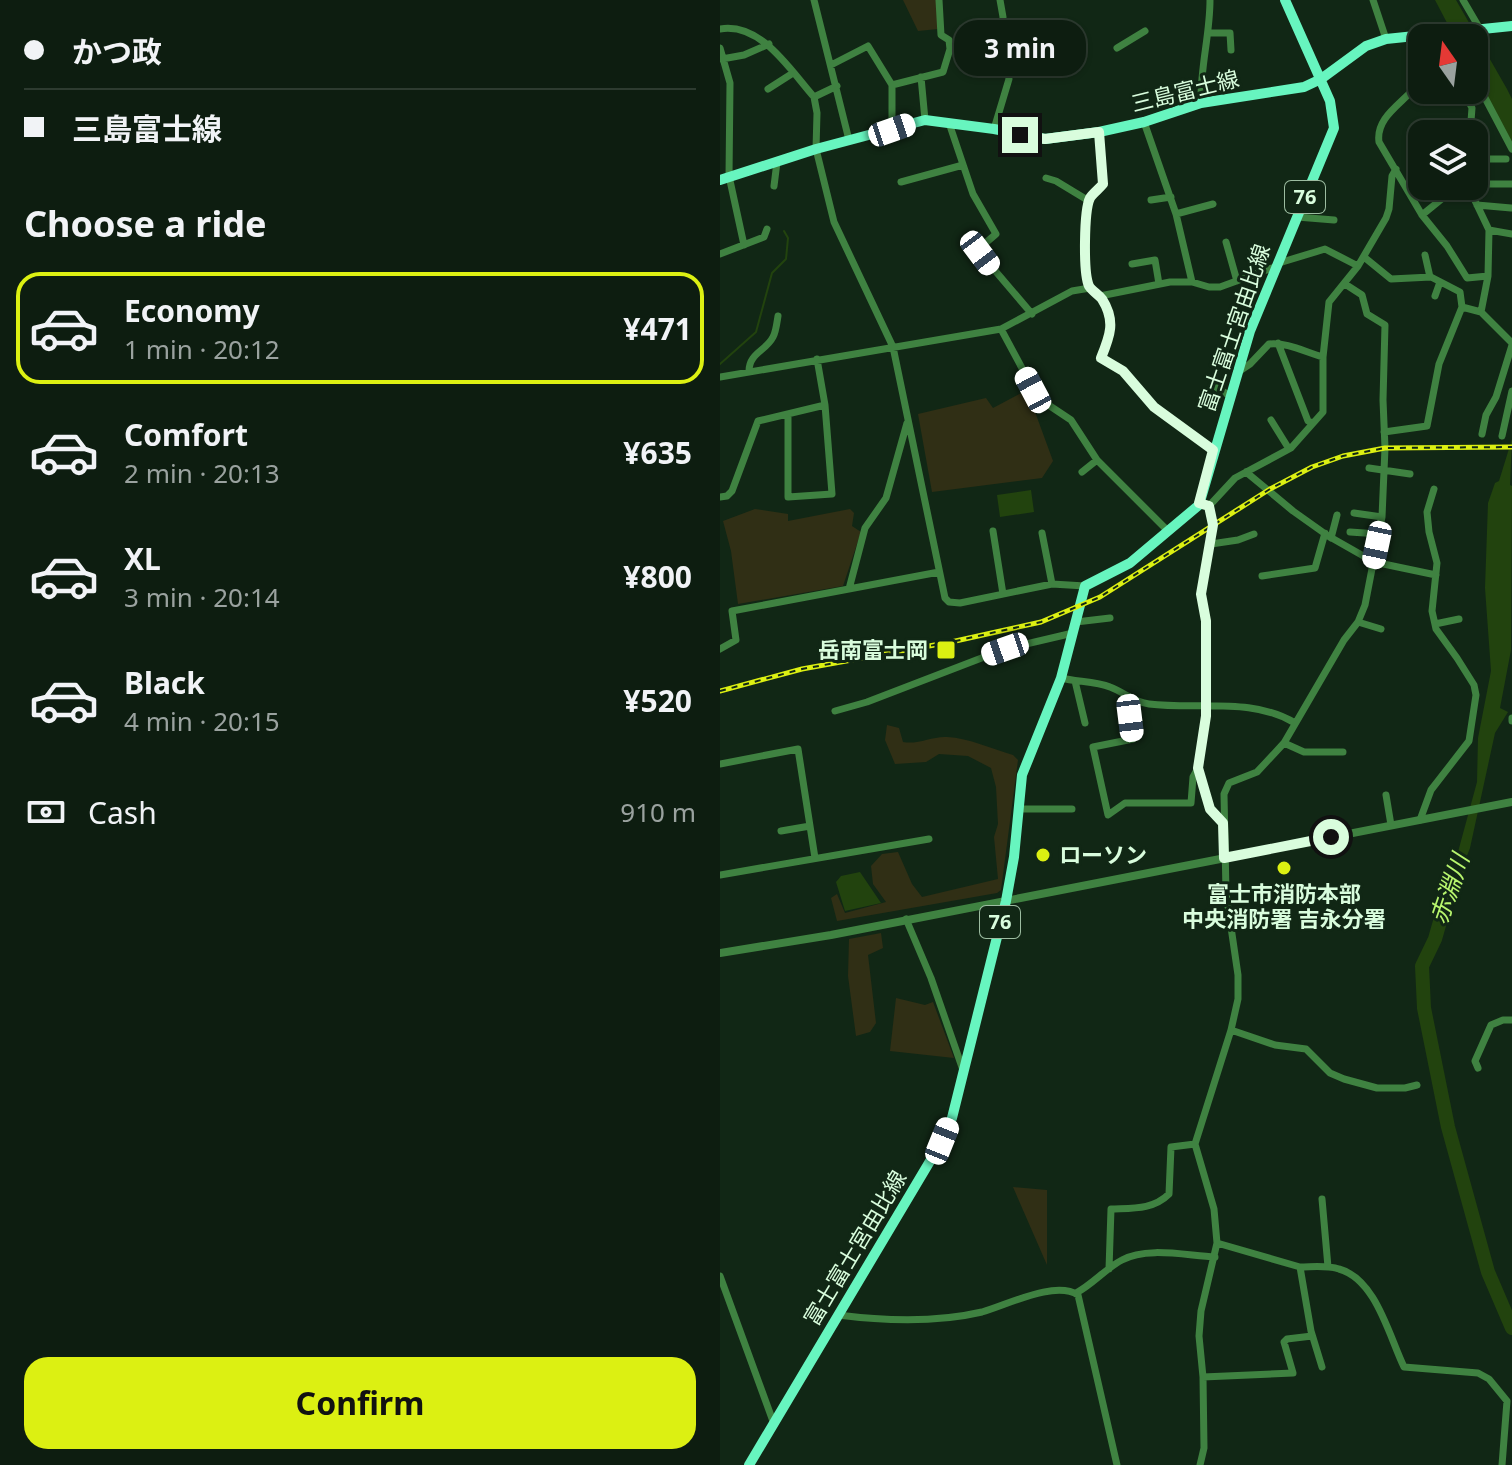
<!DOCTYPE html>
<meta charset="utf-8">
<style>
body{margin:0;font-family:"Noto Sans","Noto Sans JP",sans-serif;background:#1b2a1e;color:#f1f3f6;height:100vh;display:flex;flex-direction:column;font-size:30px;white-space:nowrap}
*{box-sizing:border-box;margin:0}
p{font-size:26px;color:#9aa29f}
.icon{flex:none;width:44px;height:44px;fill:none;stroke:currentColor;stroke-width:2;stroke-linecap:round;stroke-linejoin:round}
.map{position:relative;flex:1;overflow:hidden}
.details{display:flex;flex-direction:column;background:#0d1d10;width:720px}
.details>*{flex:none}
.guide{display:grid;align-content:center;height:176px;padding:0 24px;background:#0d1d10}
.needle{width:52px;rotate:346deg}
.controls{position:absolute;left:688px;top:24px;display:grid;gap:16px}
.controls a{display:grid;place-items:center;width:80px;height:80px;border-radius:16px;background:#0d1d10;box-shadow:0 2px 6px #0004,0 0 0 2px #2d3b30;font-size:40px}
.end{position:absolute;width:36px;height:36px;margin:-18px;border:10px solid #d9fddd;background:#111;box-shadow:0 0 0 4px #111}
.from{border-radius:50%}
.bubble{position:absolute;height:56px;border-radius:24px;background:#0d1d10;box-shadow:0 2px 6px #0004,0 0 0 2px #2d3b30;font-size:26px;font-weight:700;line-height:56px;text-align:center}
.car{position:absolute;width:24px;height:48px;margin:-24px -12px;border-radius:10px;box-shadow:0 0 6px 2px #0007;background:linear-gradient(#fff 24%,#345 0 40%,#fff 0 76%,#345 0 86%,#fff 0)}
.guide b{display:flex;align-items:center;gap:28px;height:76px;font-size:30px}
.guide b+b{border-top:2px solid #2d3b30}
.guide i{width:20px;height:20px;background:#f1f3f6}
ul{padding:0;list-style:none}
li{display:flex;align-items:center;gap:24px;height:112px;margin:0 16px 12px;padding:0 8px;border:4px solid transparent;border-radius:24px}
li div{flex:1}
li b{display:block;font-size:30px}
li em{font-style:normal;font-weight:700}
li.current{border-color:#dcf012}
li>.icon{width:72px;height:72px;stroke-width:1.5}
h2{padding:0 24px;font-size:36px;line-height:96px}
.pay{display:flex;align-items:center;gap:20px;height:88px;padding:0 24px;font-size:30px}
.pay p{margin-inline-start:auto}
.cta{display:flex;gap:16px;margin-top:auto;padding:16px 24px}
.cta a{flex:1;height:92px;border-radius:24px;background:#dcf012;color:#111;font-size:32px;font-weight:700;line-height:92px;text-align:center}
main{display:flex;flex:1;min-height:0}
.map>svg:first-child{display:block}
</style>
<main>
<section class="details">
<div class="guide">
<b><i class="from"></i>かつ政</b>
<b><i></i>三島富士線</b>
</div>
<h2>Choose a ride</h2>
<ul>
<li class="current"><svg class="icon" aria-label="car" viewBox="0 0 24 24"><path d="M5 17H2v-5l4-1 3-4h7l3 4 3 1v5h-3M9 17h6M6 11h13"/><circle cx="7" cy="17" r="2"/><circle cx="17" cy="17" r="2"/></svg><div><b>Economy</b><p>1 min · 20:12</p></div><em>¥471</em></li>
<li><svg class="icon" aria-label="car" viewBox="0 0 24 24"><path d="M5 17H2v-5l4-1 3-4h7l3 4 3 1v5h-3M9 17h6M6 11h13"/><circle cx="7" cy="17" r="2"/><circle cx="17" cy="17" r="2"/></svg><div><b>Comfort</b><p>2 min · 20:13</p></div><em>¥635</em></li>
<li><svg class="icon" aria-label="car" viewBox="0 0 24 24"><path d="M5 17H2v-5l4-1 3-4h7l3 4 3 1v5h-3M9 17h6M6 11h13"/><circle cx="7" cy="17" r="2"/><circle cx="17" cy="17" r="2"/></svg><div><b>XL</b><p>3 min · 20:14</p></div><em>¥800</em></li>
<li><svg class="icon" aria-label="car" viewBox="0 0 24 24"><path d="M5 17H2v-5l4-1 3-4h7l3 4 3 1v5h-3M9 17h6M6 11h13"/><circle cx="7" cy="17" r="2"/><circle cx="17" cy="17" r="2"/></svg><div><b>Black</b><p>4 min · 20:15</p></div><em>¥520</em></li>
</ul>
<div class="pay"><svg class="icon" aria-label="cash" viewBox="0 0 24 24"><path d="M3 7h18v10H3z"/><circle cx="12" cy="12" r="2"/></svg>Cash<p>910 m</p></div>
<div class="cta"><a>Confirm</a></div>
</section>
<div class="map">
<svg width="792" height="1465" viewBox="0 0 792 1465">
<rect width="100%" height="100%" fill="#112715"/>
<path fill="#302f15" d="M183 0H218V29L198 31Z
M307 390 333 461 322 478 212 492 198 414 266 398 273 408Z
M35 509 68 514V521L130 509 134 513 132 526 141 532 123 586 18 604 11 551 3 521Z
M167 725 179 728 183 742C198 745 212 736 227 737 249 738 272 749 293 755L298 760 281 890 277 893 117 921 111 898 117 894 125 913 166 902 153 884 151 866 162 854 178 852 192 884 202 897 278 879 274 837 278 824 276 787 271 768 248 756 219 754 206 762 175 764 165 740Z
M161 933 163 948 148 955 156 1023 150 1032 136 1036 128 976 129 939Z
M176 998 205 1005 213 1002 234 1058 170 1051Z
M293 1187 327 1190V1265Z"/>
<path fill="#22430e" d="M715 0H736L787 89 792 99V144L754 73V38H735Z
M792 439 790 485 792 486 791 650 780 708 788 712 775 733 750 848 734 889 735 863 757 782 758 738 771 671 765 588 768 503 775 483 779 481Z
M311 490 314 512 280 517 277 495Z
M140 872 161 903 125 911 116 882 121 876Z"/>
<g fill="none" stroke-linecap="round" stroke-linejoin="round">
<path stroke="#22430e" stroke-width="2" d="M0 364 36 332 52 273 66 259 68 238 64 231"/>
<path stroke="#22430e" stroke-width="14" d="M739 867 725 904 715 939 702 966 704 1008 728 1127 768 1272 792 1328"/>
<path stroke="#3f8241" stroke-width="7" d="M94 0 129 140
M653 0 666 39
M743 0 760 29
M254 27 257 29 283 28
M0 29C41 22 70 70 94 97L117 86
M490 33H510L511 50
M0 48 10 83 9 176 24 245
M397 48 425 31
M2 59 24 55 49 44
M111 65 148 46 172 85
M201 77 205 120
M754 77 792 149
M702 78C689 101 655 114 659 142L702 215 727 246 747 278 768 276 761 312
M48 89 73 73
M743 90 752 108 750 134
M94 97 97 113 96 149 114 222 173 347 225 598 229 602 240 603 332 584 365 586
M481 103C480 68 490 35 490 0
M424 122 456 214 472 282
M229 123 253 194 276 234 262 246 260 253 312 314
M274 129 289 79 282 35 283 17 280 0
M172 130V85L223 72 230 49 229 40 221 35 219 0
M379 132 383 184C379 189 373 193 370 198 364 210 363 273 369 286 372 291 378 294 382 299 396 321 390 336 381 358L403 371 434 407 493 450
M754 159H786
M326 178 336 181 369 201
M181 182 243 165
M754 184H792
M54 186 57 162
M748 186 769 230 768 276
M431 200 451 197
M757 205 791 208
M456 214 493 204
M702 215 729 193 742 186
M577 217 614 220
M769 230 792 234
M506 242 517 281
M0 254 44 237 47 229
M705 255 710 277
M644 257 671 279 711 277 740 292 742 307 761 312 792 343
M559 263 605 249 638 266
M412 264 435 260 439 284
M380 296 450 282H472L489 287H500L555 267
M715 296 720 282
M281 329 318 398 351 420 377 460 448 531
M558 343 588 421 591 422
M29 371C29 353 46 351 53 337 56 332 57 322 58 316
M518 372 530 364 549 344C567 342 585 352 603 357
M0 377 281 329 352 291 370 288
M493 385 510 396
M68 415V497L112 494 105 405 97 359
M551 420 569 449
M664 432 707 426 719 364 742 307
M762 434 766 415 776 397 792 345
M782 436 792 391
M649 468 690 474
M362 472 377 460
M526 472 573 511 611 538 617 515
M0 497 7 496 12 491 38 421 105 405
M479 503 489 506 515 478 571 448 603 412V357L609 302 638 266 666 218 669 209 672 176 676 169
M489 506 493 525 481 594 486 621V716L478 768 490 809 503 822
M634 513 662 517
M273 531 283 594
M630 532 659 534
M322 533 332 584
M610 537 654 562 716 575
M491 544 518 540 534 534
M542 576 595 568 605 533
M129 589 145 528 166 498 187 423
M356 622 390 618
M638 622 661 629
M715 624 739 619
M0 649 16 640 12 611 219 572
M341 678C356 682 376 681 390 687 404 692 413 702 429 704 478 710 532 697 575 723
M355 681 365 723
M408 698 413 739 373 747 388 815 405 803H471L473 777 478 768
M115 711 147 702 285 649 353 633
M792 721V718
M564 743 584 752H623
M0 764 78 749 95 858
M666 795 671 825
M298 809H352
M700 820 711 790 749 741 756 695 754 685 737 658 716 629 712 611 717 563 709 532 707 512 714 489
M61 831 90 826
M0 875 209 839
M186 919 211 978 243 1070
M511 1030 555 1045 586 1049 610 1073 624 1079 657 1088H685L697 1085
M758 1068 755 1061 771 1025 783 1020H792
M602 1199 608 1267
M497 1243 580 1267 591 1331 602 1367
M580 1267C592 1267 607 1265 619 1269 656 1279 669 1336 684 1367L758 1373 769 1379 787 1401 782 1465
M389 1269 391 1209C412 1208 433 1210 449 1194L451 1147 475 1144
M0 1276 54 1424
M356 1293C373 1284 385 1269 402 1260 427 1246 468 1256 495 1257
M118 1315C165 1321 215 1323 262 1312 287 1305 335 1280 358 1295L397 1465
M483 1377 573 1373 564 1342 567 1339 592 1336
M480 1465 484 1448 483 1377 479 1336 481 1311 497 1243 494 1209 475 1144 511 1030 518 999V975L506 893 504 794 509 783 537 772 564 743 624 640 638 622 645 605 662 517 665 448 663 400 665 325 647 314 642 295 625 284"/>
<path stroke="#3f8241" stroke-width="8" d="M0 953 111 935 792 802"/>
<path stroke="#67f5bf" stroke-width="10" d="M0 180 96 149 205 120 274 129 325 139 379 132 424 122 481 103 584 87 601 79 646 46 666 39 792 26
M29 1465 222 1141 232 1118 286 901 294 857 302 775 341 678 365 586 410 563 479 505 530 331 614 128 610 101 565 0"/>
<g stroke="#dcf012" stroke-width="5">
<path id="rail" d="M0 691 82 669 231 642 321 622 380 597 550 489 592 467 623 456 665 448 792 447"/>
</g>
<use href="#rail" stroke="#112715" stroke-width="2" stroke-dasharray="6" stroke-linecap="butt"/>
</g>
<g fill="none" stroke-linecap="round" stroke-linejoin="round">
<path stroke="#d9fddd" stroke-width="10" d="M300 135 325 139 379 132 383 184C379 189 373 193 370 198 364 210 363 273 369 286 372 291 378 294 382 299 396 321 390 336 381 358L403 371 434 407 493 450 479 503 489 506 493 525 481 594 486 621V716L478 768 490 809 503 823 504 858 611 837"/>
</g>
<g fill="#dcf012" stroke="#112715" stroke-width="3">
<rect x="216" y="640" width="20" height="20" rx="4"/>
<circle cx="323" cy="855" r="8"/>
<circle cx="564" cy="868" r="8"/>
</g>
<g text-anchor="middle" stroke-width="6" stroke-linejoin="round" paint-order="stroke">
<g fill="#112715" stroke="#9dbda1" stroke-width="2">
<rect x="565" y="181" width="40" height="32" rx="6"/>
<rect x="260" y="906" width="40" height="32" rx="6"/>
</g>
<g font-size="20" font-weight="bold" fill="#d9fddd">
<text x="585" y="204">76</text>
<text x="280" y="929">76</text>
</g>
<g font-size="22" fill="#d9fddd" stroke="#112715">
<text transform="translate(465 91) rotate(-14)" y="8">三島富士線</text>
<text transform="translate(514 328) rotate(-71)" y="8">富士富士宮由比線</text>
<text transform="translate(135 1248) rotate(-59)" y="8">富士富士宮由比線</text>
</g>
<g font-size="22" font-weight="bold" fill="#d9fddd" stroke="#112715" text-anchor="end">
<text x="208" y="658">岳南富士岡</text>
<text x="339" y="863" text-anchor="start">ローソン</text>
<text x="564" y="902" text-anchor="middle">富士市消防本部<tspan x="564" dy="25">中央消防署 吉永分署</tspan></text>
</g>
<g font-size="24" font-style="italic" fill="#b8f66e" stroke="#112715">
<text transform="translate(730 889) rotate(-71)" y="8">赤淵川</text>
</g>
</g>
</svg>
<div class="controls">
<a><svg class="needle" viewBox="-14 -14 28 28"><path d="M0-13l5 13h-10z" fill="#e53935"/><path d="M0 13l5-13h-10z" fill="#9aa29f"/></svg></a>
<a><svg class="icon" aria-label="layers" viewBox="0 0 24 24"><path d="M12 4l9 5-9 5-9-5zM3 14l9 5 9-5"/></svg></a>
</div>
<i class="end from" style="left:611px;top:837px"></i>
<i class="end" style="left:300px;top:135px"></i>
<div class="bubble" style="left:234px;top:20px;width:132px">3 min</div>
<i class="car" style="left:172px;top:130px;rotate:71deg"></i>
<i class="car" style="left:260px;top:253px;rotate:143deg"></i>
<i class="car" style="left:313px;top:390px;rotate:332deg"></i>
<i class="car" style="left:657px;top:545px;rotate:192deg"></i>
<i class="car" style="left:285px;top:649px;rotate:251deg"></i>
<i class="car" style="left:410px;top:718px;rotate:173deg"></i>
<i class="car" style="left:222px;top:1141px;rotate:22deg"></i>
</div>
</main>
